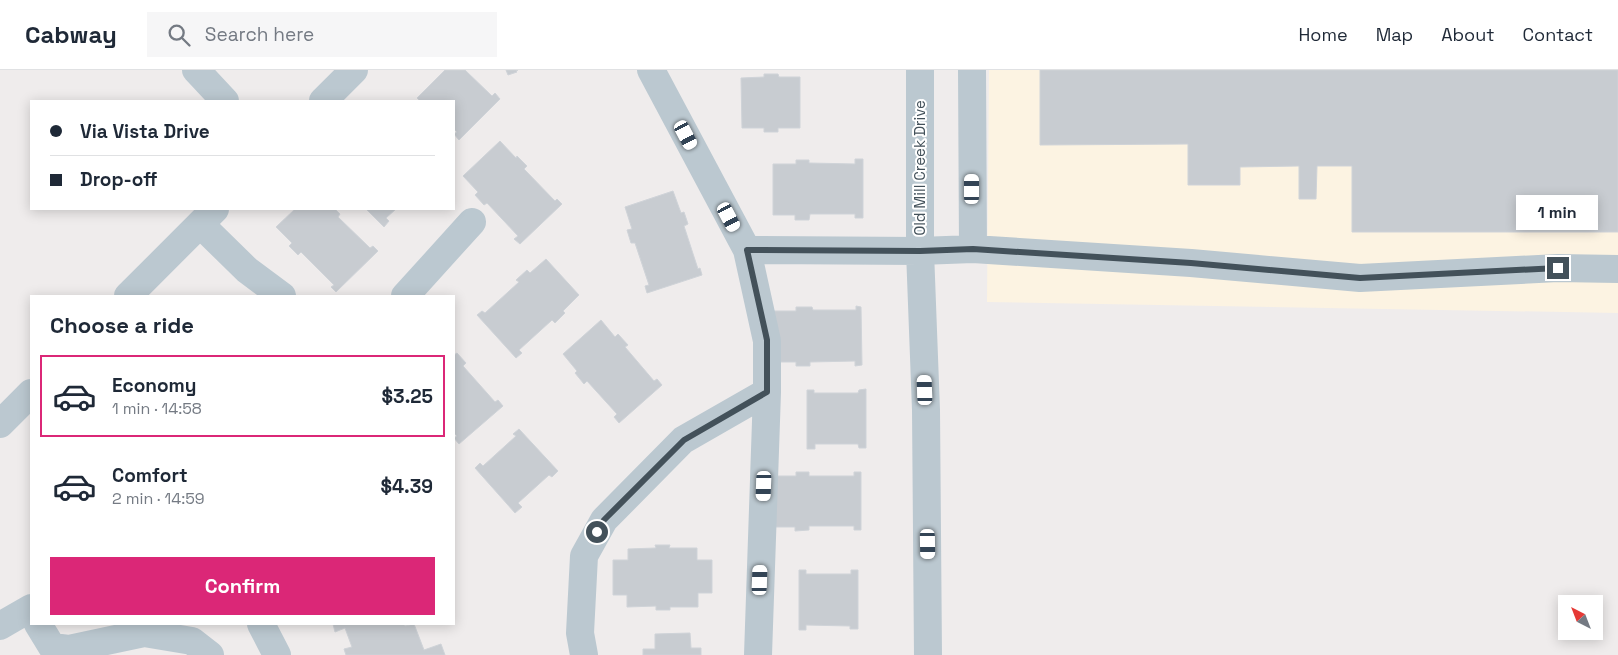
<!DOCTYPE html>
<meta charset="utf-8">
<style>
body{margin:0;font-family:"Space Grotesk",sans-serif;background:#f6f6f7;color:#1f2937;height:100vh;display:flex;flex-direction:column;font-size:19px;white-space:nowrap}
*{box-sizing:border-box;margin:0}
p{font-size:16px;color:#747a83}
.icon{flex:none;width:28px;height:28px;fill:none;stroke:currentColor;stroke-width:2;stroke-linecap:round;stroke-linejoin:round}
.map{position:relative;flex:1;overflow:hidden}
.drawer{position:absolute;left:30px;top:225px;width:425px;height:330px;display:flex;flex-direction:column;background:#fff;border-radius:0px;box-shadow:0 2px 12px #0003}
.drawer>*{flex:none}
.top-card{position:absolute;left:30px;top:30px;width:425px;height:110px;border-radius:0px;box-shadow:0 2px 12px #0003;display:grid;align-content:center;height:110px;padding:0 20px;background:#fff}
.needle{width:32px;rotate:318deg}
.controls{position:absolute;left:1558px;top:525px;display:grid;gap:10px}
.controls a{display:grid;place-items:center;width:45px;height:45px;border-radius:0px;background:#fff;box-shadow:0 2px 12px #0003;font-size:25px}
.end{position:absolute;width:22px;height:22px;margin:-11px;border:6px solid #43515a;background:#fff;box-shadow:0 0 0 2px #fff}
.from{border-radius:50%}
.bubble{position:absolute;height:35px;border-radius:0px;background:#fff;box-shadow:0 2px 12px #0003;font-size:16px;font-weight:600;line-height:35px;text-align:center}
.car{position:absolute;width:15px;height:30px;margin:-15px -8px;border-radius:6px;box-shadow:0 0 4px 1px #0007;background:linear-gradient(#fff 24%,#345 0 40%,#fff 0 76%,#345 0 86%,#fff 0)}
.top-card b{display:flex;align-items:center;gap:18px;height:48px;font-size:19px}
.top-card b+b{border-top:1px solid #e0e1e3}
.top-card i{width:12px;height:12px;background:#1f2937}
ul{padding:0;list-style:none}
li{display:flex;align-items:center;gap:15px;height:82px;margin:0 10px 8px;padding:0 10px;border:2px solid transparent;border-radius:0px}
li div{flex:1}
li b{display:block;font-size:19px}
li em{font-style:normal;font-weight:600}
li.selected{border-color:#db2777}
li>.icon{width:45px;height:45px;stroke-width:1.5}
h2{padding:0 20px;font-size:22px;line-height:60px}
.button{display:flex;gap:10px;margin-top:auto;padding:10px 20px}
.button a{flex:1;height:58px;border-radius:0px;background:#db2777;color:#fff;font-size:20px;font-weight:600;line-height:58px;text-align:center}
header{display:flex;align-items:center;gap:30px;box-sizing:border-box;height:70px;padding:0 25px;background:#fff;border-bottom:1px solid #e0e1e3}
header strong{font-size:24px}
nav{display:flex;gap:28px;margin-inline-start:auto;font-size:18px}
.search{width:350px;height:45px;background:#f6f6f7;display:flex;align-items:center;gap:12px;box-sizing:border-box;padding:0 18px;border-radius:0px;color:#747a83;font-size:19px}
.map>svg:first-child{display:block}
</style>
<header>
<strong>Cabway</strong>
<div class="search"><svg class="icon" aria-label="search" viewBox="0 0 24 24"><circle cx="10" cy="10" r="6"/><path d="M15 15l6 6"/></svg>Search here</div>
<nav><a>Home</a><a>Map</a><a>About</a><a>Contact</a></nav>
</header>
<div class="map">
<svg width="1618" height="585" viewBox="0 0 1618 585">
<rect width="100%" height="100%" fill="#efecec"/>
<path fill="#fcf3e2" d="M989 0H1618V243L987 232Z"/>
<path fill="#c8ccd1" stroke="#cfd3d8" d="M445 0H465L492 26 495 23 500 29 459 70 454 64 457 62 454 59V31H420L417 28Z
M506 0H518L516 1 517 2 508 5Z
M1040 0H1618V162H1352V96H1317L1316 129H1299V96L1240 97V115H1188V74L1040 75Z
M764 4H778L779 7H800V58H778V62H764V58H742L741 8 764 7Z
M500 71 516 88 517 86 527 96 524 99 555 131 557 129 562 134 520 174 514 169 518 166 487 133 484 135 475 125 478 122 463 106Z
M855 89H863V148H855V144H810L809 150H795V145H773V94H796V90H809V93L855 94Z
M673 121 681 143 684 142 688 154 684 156 698 199 700 198 702 205 647 223 645 216 649 215 635 173H631L627 160 632 159 625 137Z
M295 139H335L340 144 338 147 370 178 373 176 378 181 336 222 331 217 334 215 301 182 298 185 289 176 292 173 276 157Z
M366 139H396L386 148 389 151 384 157Z
M546 189 579 225 563 241 565 243 555 253 552 250 519 280 522 283 516 288 477 245 482 241 485 243 519 212 516 210 527 200 530 203Z
M856 236 861 237 862 295 855 296V291L810 292V296H796V292H774V241H796V237H812L813 240H856Z
M601 250 615 267 618 264 628 275 625 277 654 311 657 309 662 315 619 353 614 347 617 344 587 311 584 314 575 303 577 301 563 284Z
M457 283 466 293 463 296 495 332 498 330 503 336 459 374 454 368 457 366 454 363V285Z
M866 319V378H859L858 374H815V379H807V320H814V323H858L859 320Z
M519 359 558 401 552 407 549 405 518 433 522 437 515 443 475 398 480 393 483 396 516 366 513 364Z
M796 402H809V406H854V402H861V460H854V456H809V460L795 461V457H773L774 406H796Z
M655 475H670L669 478H697V490H712V523H698V537H670V540H656V536L627 537V525H613V490H628V479L656 478Z
M799 500H806V504H851V500H858V559H850V556L806 555V560H799Z
M333 554H404L405 556 414 554 424 580 441 574 445 585H346L344 579 352 577 345 558 335 562Z
M690 563 691 578H701V585H643V579H655V564Z"/>
<g fill="none" stroke-linecap="round" stroke-linejoin="round">
<path stroke="#bbc8d0" stroke-width="28" d="M196 0 225 31
M651 0 747 180 767 271V322L758 585
M920 0V181L926 340 928 585
M972 0 973 179
M323 31 354 0
M200 154 247 200 282 226
M747 180 920 181 973 179 1191 193 1360 208 1558 198 1618 199
M128 226 215 139
M405 226 472 152
M0 354 31 323
M38 554 52 577 69 579 144 563 192 571 210 585
M261 554 277 585
M0 556 31 538
M584 585 580 563 584 486 604 450 683 370 767 322"/>
</g>
<g fill="none" stroke-linecap="round" stroke-linejoin="round">
<path stroke="#43515a" stroke-width="6" d="M597 462 604 450 684 370 767 322V270L747 180 920 181 973 179 1191 193 1360 208 1558 198"/>
</g>
<g text-anchor="middle" stroke-width="4" stroke-linejoin="round" paint-order="stroke">
<g font-size="15" fill="#43515a" stroke="#fff">
<text transform="translate(920 98) rotate(-90)" y="5">Old Mill Creek Drive</text>
</g>
</g>
</svg>
<div class="controls">
<a><svg class="needle" viewBox="-14 -14 28 28"><path d="M0-13l5 13h-10z" fill="#e53935"/><path d="M0 13l5-13h-10z" fill="#747a83"/></svg></a>
</div>
<i class="end from" style="left:597px;top:462px"></i>
<i class="end" style="left:1558px;top:198px"></i>
<div class="bubble" style="left:1516px;top:125px;width:82px">1 min</div>
<i class="car" style="left:686px;top:65px;rotate:152deg"></i>
<i class="car" style="left:972px;top:119px;rotate:0deg"></i>
<i class="car" style="left:729px;top:147px;rotate:152deg"></i>
<i class="car" style="left:925px;top:320px;rotate:358deg"></i>
<i class="car" style="left:764px;top:416px;rotate:182deg"></i>
<i class="car" style="left:928px;top:474px;rotate:179deg"></i>
<i class="car" style="left:760px;top:510px;rotate:2deg"></i>
<div class="top-card">
<b><i class="from"></i>Via Vista Drive</b>
<b><i></i>Drop-off</b>
</div>
<section class="drawer">
<h2>Choose a ride</h2>
<ul>
<li class="selected"><svg class="icon" aria-label="car" viewBox="0 0 24 24"><path d="M5 17H2v-5l4-1 3-4h7l3 4 3 1v5h-3M9 17h6M6 11h13"/><circle cx="7" cy="17" r="2"/><circle cx="17" cy="17" r="2"/></svg><div><b>Economy</b><p>1 min · 14:58</p></div><em>$3.25</em></li>
<li><svg class="icon" aria-label="car" viewBox="0 0 24 24"><path d="M5 17H2v-5l4-1 3-4h7l3 4 3 1v5h-3M9 17h6M6 11h13"/><circle cx="7" cy="17" r="2"/><circle cx="17" cy="17" r="2"/></svg><div><b>Comfort</b><p>2 min · 14:59</p></div><em>$4.39</em></li>
</ul>
<div class="button"><a>Confirm</a></div>
</section>
</div>
